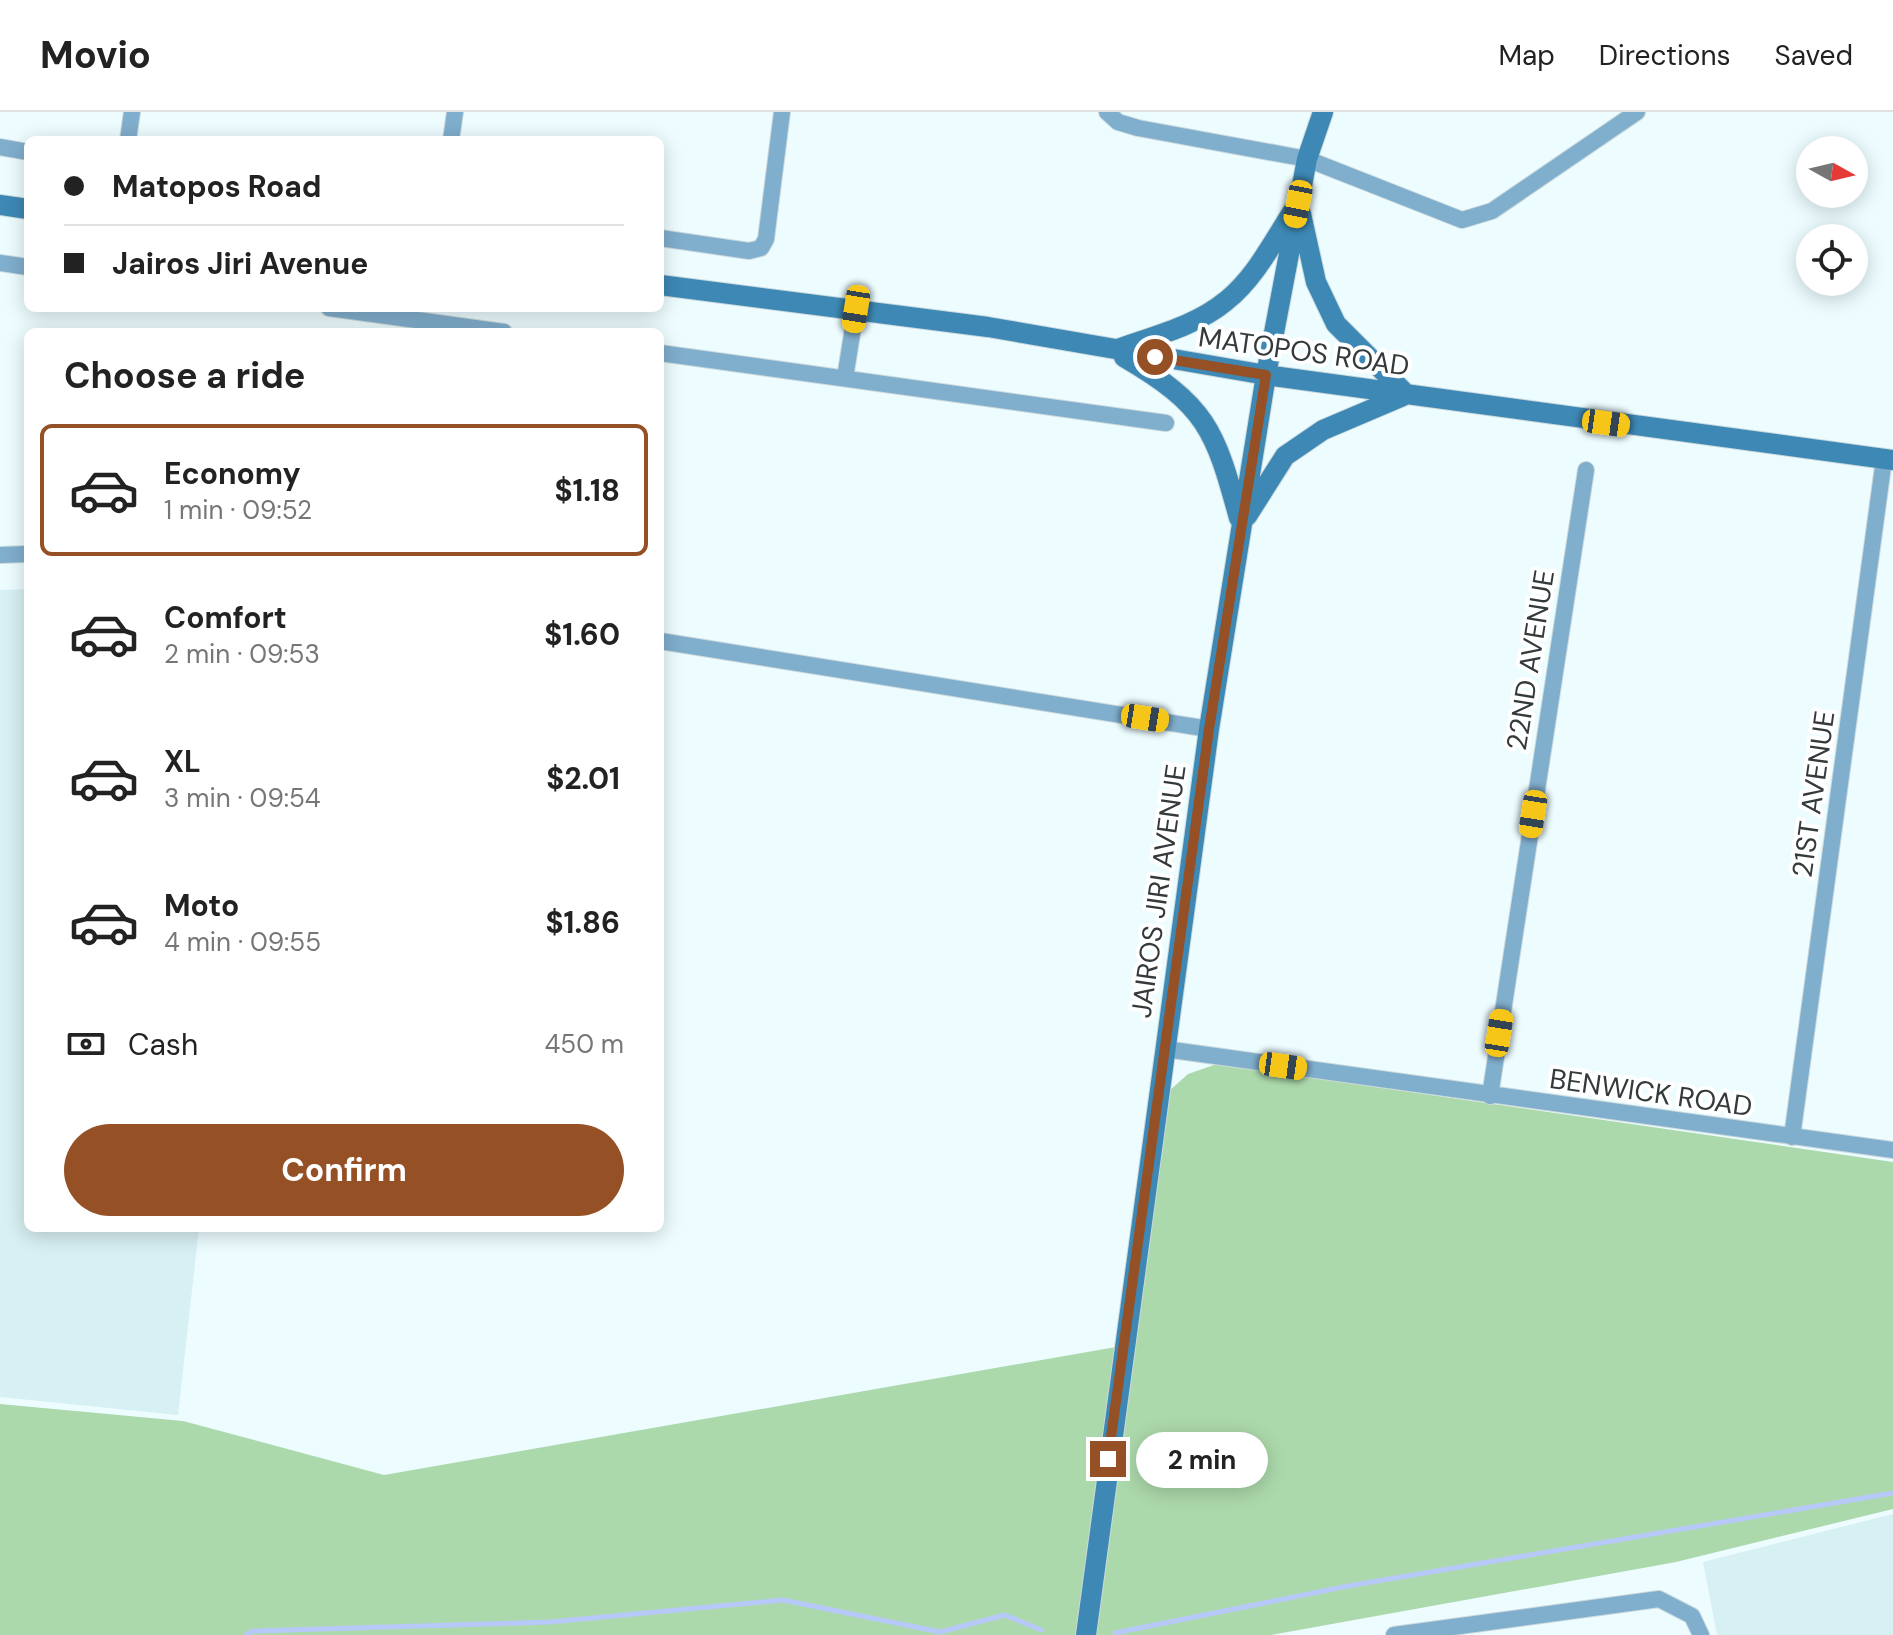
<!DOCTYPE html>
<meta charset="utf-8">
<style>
body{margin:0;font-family:"DM Sans",sans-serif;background:#f2f2f2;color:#222;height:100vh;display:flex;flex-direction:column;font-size:30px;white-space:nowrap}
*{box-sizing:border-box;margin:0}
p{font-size:26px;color:#767676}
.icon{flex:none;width:44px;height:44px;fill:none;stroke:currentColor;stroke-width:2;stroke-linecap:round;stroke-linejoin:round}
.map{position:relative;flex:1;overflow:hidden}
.sheet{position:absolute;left:24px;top:216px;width:640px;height:904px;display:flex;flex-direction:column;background:#fff;border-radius:12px;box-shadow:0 4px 20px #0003}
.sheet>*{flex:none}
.top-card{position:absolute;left:24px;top:24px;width:640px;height:176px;border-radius:12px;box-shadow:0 4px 20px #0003;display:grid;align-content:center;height:176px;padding:0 40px;background:#fff}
.needle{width:52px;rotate:98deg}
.tools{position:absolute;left:1796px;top:24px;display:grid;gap:16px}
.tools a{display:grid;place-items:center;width:72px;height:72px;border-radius:50%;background:#fff;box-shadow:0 4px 20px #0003;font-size:40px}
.end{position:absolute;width:36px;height:36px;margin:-18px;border:10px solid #955025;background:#fff;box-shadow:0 0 0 4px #fff}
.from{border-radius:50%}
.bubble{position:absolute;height:56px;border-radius:28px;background:#fff;box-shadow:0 4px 20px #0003;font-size:26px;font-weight:700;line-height:56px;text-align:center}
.car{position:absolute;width:24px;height:48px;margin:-24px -12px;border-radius:10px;box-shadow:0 0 6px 2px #0007;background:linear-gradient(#f5c518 24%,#345 0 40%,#f5c518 0 76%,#345 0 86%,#f5c518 0)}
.top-card b{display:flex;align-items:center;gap:28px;height:76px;font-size:30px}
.top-card b+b{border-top:2px solid #e0e0e0}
.top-card i{width:20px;height:20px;background:#222}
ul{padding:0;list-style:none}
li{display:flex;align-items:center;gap:24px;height:132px;margin:0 16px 12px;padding:0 24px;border:4px solid transparent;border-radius:12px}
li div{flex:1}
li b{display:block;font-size:30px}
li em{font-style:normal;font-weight:700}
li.selected{border-color:#955025}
li>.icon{width:72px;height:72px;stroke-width:1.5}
h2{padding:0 40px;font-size:36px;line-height:96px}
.pay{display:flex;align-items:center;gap:20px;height:88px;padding:0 40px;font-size:30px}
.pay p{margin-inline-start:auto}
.action{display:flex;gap:16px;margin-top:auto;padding:16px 40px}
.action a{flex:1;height:92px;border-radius:48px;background:#955025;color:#fff;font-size:32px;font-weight:700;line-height:92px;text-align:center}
header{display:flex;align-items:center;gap:48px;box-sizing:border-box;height:112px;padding:0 40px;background:#fff;border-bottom:2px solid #e0e0e0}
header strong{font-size:38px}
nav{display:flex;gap:44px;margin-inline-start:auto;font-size:28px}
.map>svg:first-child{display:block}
</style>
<header>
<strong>Movio</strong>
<nav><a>Map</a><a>Directions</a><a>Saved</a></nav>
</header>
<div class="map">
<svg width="1893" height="1523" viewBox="0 0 1893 1523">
<rect width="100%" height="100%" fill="#ecfcff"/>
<path fill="#d7f0f3" d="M28 477V1116H199L178 1303 0 1285V478Z
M1893 1402V1523H1717L1703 1450Z"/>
<path fill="#acd9ab" d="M1217 952 1893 1050V1397L1676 1450 1271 1523H0V1292L183 1309 384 1363 1133 1232 1169 979 1188 962Z"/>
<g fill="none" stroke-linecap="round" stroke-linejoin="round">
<path stroke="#b7c9f9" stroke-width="5" d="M1115 1521 1348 1474 1893 1381
M246 1523 252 1519 550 1510 783 1488 940 1520 1005 1503 1041 1518"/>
<g stroke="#cbd9dc" stroke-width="18">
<path id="minor" d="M1107 0 1118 10 1138 16 1307 47 1462 108 1492 99 1637 0
M128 28 132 0
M451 28 455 0
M0 35 28 40
M660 126 749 139 761 136 766 127 782 0
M0 151 28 155
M329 196 504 220
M660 241 1166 311
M845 266 856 197
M0 443 28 442
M660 529 1209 617
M1165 937 1893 1038
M1490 984 1586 358
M1792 1025 1884 347
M1394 1523 1659 1487 1692 1504 1701 1523"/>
</g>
<g stroke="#cbd9dc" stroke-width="22">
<path id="secondary" d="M0 93 28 97
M1301 102 1316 170 1336 212 1406 282
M660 173 988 215 1266 263 1893 348
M1118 237C1154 224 1196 214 1226 189 1255 166 1273 130 1293 99
M1124 245C1206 293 1215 317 1239 406
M1247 404 1285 344 1323 318 1403 284
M1086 1523 1209 617 1266 263 1307 47 1323 0"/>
</g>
<use href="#minor" stroke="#80aecd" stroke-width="16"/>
<use href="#secondary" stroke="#3d88b5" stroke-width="20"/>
</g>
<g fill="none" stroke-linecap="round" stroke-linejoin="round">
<path stroke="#955025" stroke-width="10" d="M1108 1347 1209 617 1266 263 1155 245"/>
</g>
<g text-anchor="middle" stroke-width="8" stroke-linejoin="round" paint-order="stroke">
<g font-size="28" fill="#343a3b" stroke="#fff">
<text transform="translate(1304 239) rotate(8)" y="10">MATOPOS ROAD</text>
<text transform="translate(1530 548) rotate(-81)" y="10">22ND AVENUE</text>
<text transform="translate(1813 682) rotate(-82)" y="10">21ST AVENUE</text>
<text transform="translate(1158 779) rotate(-82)" y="10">JAIROS JIRI AVENUE</text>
<text transform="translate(1651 980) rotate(8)" y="10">BENWICK ROAD</text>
</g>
</g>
</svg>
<div class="tools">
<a><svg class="needle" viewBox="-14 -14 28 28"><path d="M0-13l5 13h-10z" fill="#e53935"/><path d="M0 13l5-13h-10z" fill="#767676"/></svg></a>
<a><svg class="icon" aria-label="locate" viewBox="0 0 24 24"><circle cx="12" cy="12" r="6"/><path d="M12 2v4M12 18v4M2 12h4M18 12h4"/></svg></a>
</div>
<i class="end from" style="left:1155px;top:245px"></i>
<i class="end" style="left:1108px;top:1347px"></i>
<div class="bubble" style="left:1136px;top:1320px;width:132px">2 min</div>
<i class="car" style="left:1298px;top:92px;rotate:191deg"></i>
<i class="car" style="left:856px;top:197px;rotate:189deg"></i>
<i class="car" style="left:1606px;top:311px;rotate:98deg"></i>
<i class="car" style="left:1145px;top:606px;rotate:99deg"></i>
<i class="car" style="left:1533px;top:702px;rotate:189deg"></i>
<i class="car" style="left:1499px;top:921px;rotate:9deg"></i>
<i class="car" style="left:1283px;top:954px;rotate:98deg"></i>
<div class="top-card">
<b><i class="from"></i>Matopos Road</b>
<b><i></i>Jairos Jiri Avenue</b>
</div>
<section class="sheet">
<h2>Choose a ride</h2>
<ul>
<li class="selected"><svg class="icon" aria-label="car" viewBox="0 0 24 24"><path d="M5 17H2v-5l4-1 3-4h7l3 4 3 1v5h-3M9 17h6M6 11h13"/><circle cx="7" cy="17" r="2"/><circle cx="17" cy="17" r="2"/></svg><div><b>Economy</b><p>1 min · 09:52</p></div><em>$1.18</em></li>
<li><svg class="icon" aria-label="car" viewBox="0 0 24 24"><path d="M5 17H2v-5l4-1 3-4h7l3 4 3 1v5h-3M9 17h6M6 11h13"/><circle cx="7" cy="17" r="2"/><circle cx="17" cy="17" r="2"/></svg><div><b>Comfort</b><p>2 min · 09:53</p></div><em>$1.60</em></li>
<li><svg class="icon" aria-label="car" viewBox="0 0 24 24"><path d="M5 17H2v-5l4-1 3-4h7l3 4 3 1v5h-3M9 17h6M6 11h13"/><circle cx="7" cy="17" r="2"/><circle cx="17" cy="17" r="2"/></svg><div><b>XL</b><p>3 min · 09:54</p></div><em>$2.01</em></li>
<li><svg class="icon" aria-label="car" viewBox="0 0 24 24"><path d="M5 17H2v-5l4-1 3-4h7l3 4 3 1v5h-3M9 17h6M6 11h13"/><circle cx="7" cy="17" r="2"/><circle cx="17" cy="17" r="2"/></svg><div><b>Moto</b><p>4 min · 09:55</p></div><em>$1.86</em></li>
</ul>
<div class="pay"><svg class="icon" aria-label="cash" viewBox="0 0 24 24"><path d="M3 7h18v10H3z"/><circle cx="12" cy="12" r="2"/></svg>Cash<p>450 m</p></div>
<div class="action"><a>Confirm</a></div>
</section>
</div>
